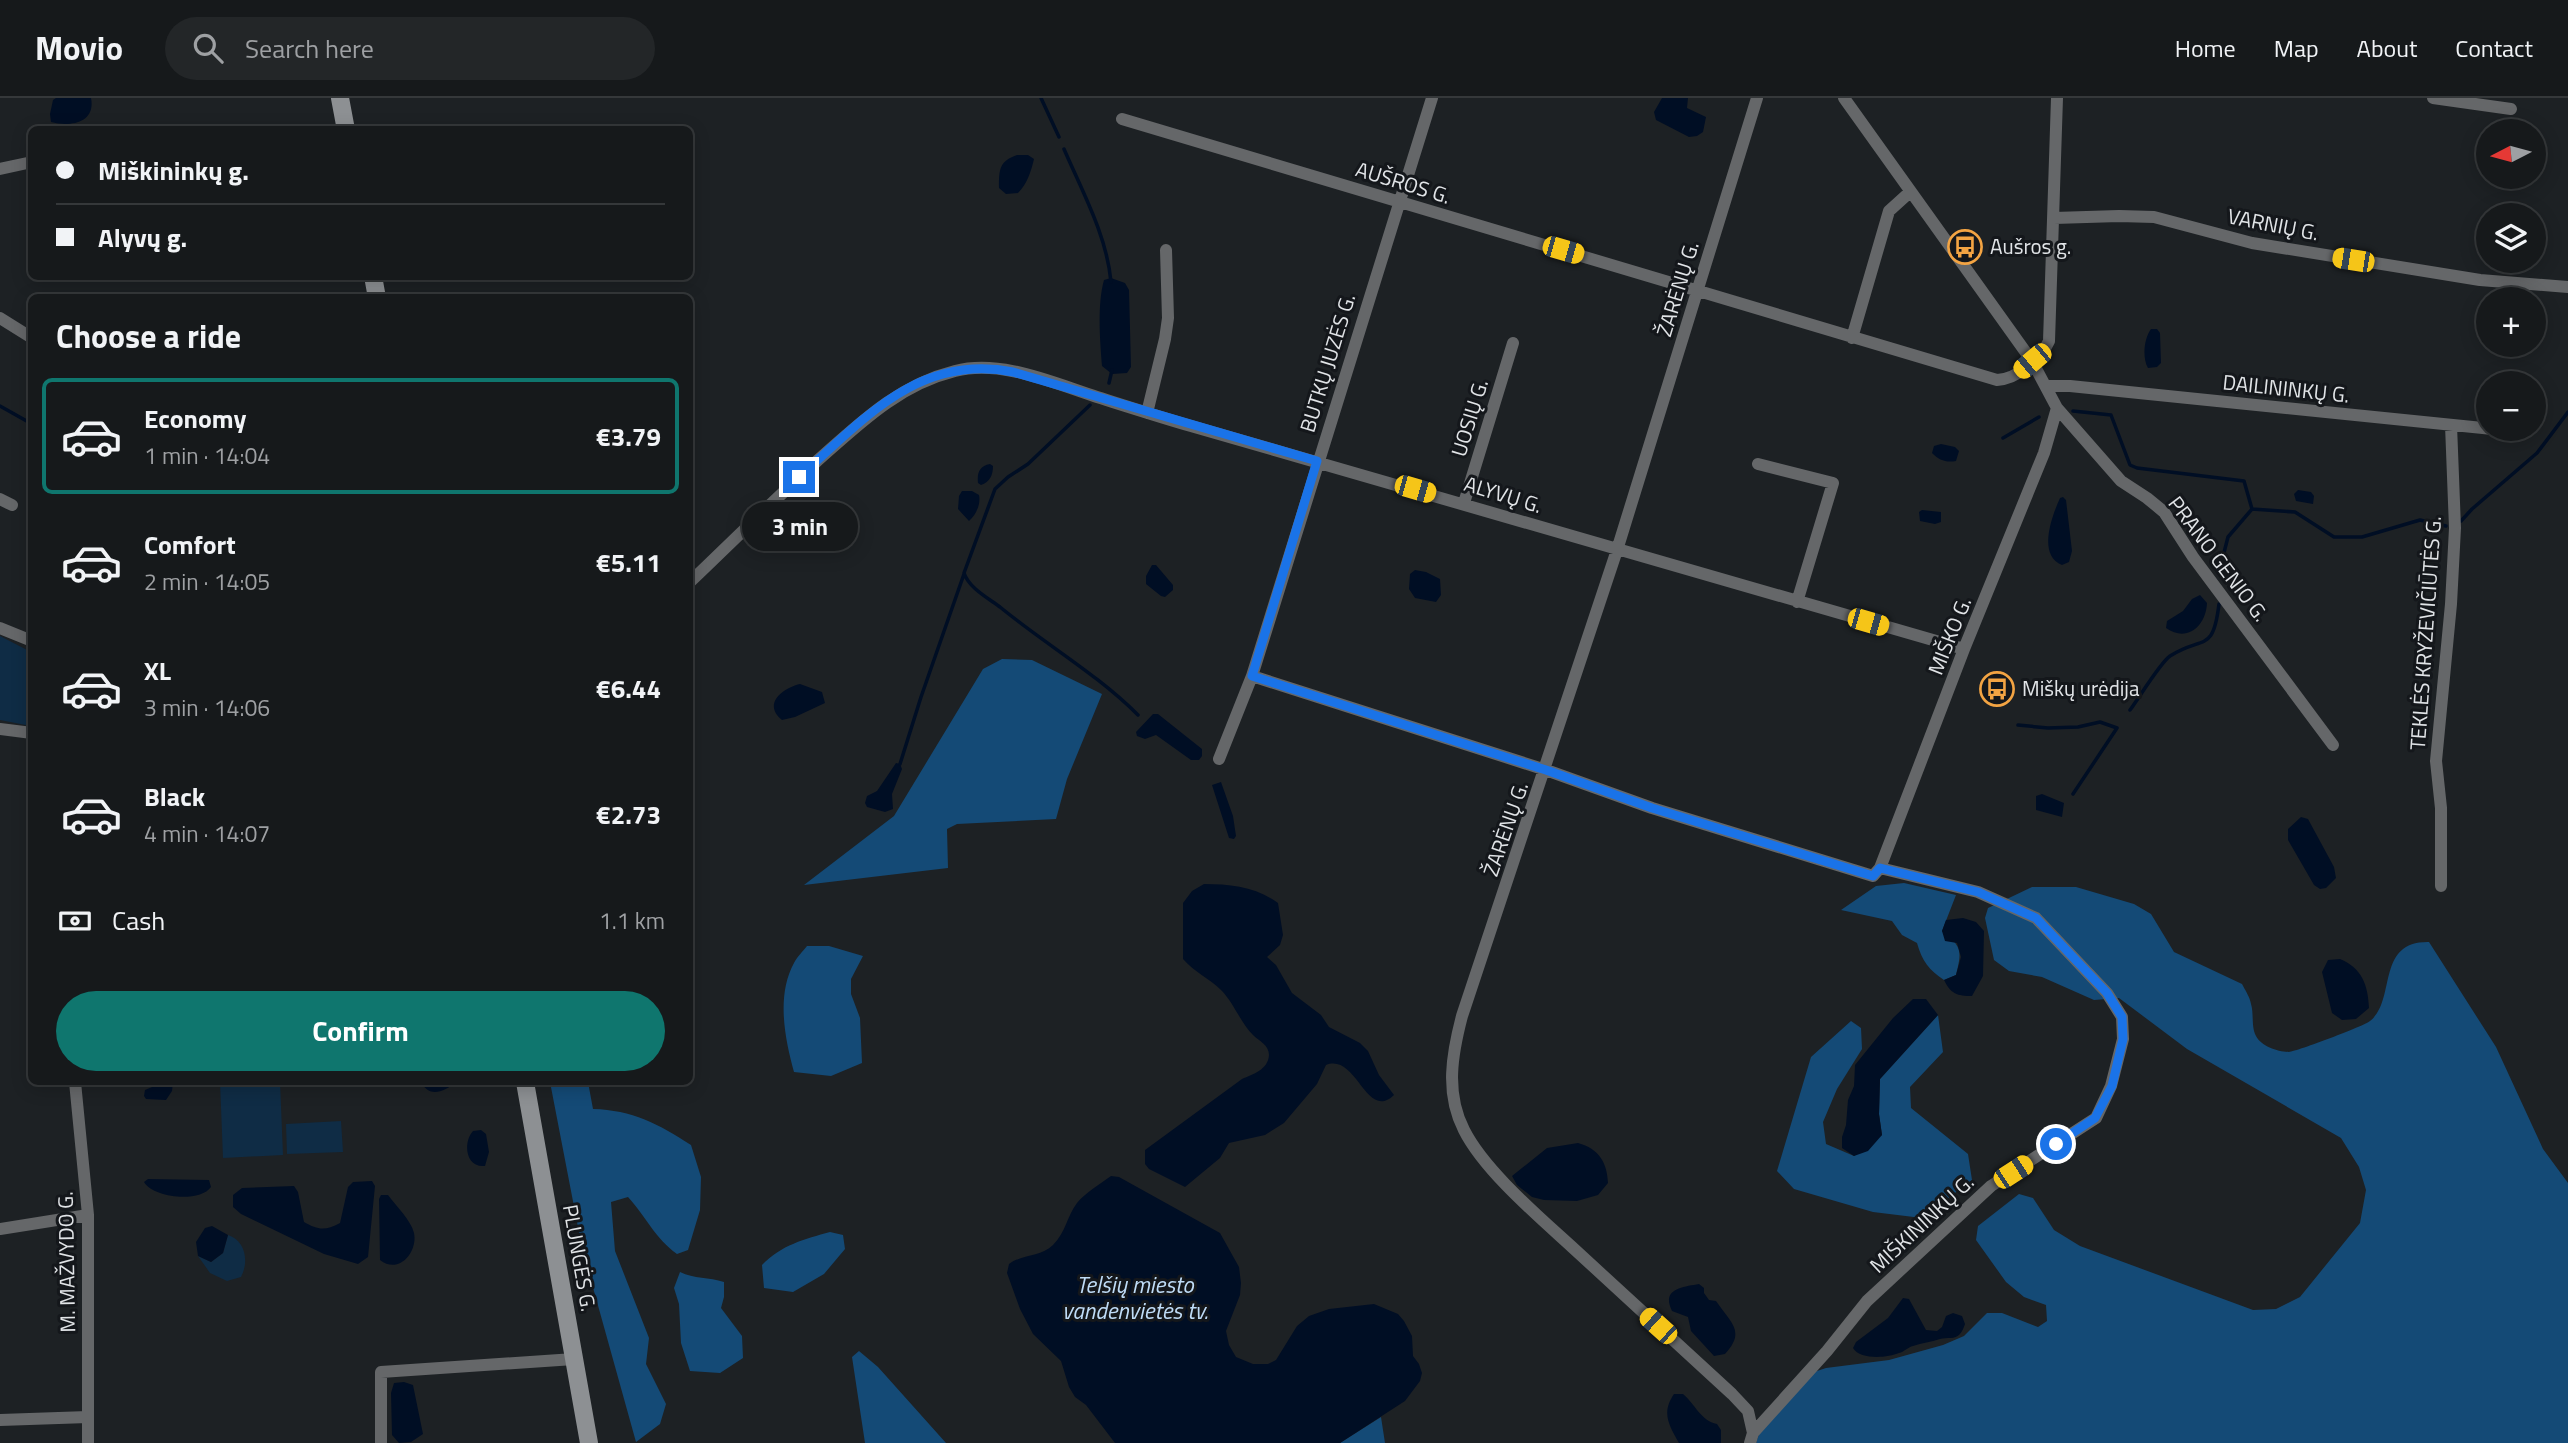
<!DOCTYPE html>
<meta charset="utf-8">
<style>
body{margin:0;font-family:"Titillium Web",sans-serif;background:#232628;color:#f1f3f6;height:100vh;display:flex;flex-direction:column;font-size:26px;white-space:nowrap}
*{box-sizing:border-box;margin:0}
p{font-size:23px;color:#9ea0a3}
.icon{flex:none;width:38px;height:38px;fill:none;stroke:currentColor;stroke-width:2;stroke-linecap:round;stroke-linejoin:round}
.map{position:relative;flex:1;overflow:hidden}
.sheet{position:absolute;left:28px;top:196px;width:665px;height:791px;display:flex;flex-direction:column;background:#16191b;border-radius:10px;box-shadow:0 4px 18px #0003,0 0 0 2px #35383a}
.sheet>*{flex:none}
.hud{position:absolute;left:28px;top:28px;width:665px;height:154px;border-radius:10px;box-shadow:0 4px 18px #0003,0 0 0 2px #35383a;display:grid;align-content:center;height:154px;padding:0 28px;background:#16191b}
.needle{width:46px;rotate:264deg}
.fabs{position:absolute;left:2476px;top:21px;display:grid;gap:14px}
.fabs a{display:grid;place-items:center;width:70px;height:70px;border-radius:50%;background:#16191b;box-shadow:0 4px 18px #0003,0 0 0 2px #35383a;font-size:35px}
.end{position:absolute;width:32px;height:32px;margin:-16px;border:9px solid #1a73e8;background:#fff;box-shadow:0 0 0 4px #fff}
.from{border-radius:50%}
.bubble{position:absolute;height:49px;border-radius:24px;background:#16191b;box-shadow:0 4px 18px #0003,0 0 0 2px #35383a;font-size:23px;font-weight:700;line-height:49px;text-align:center}
.car{position:absolute;width:21px;height:42px;margin:-21px -10px;border-radius:9px;box-shadow:0 0 5px 2px #0007;background:linear-gradient(#f5c518 24%,#345 0 40%,#f5c518 0 76%,#345 0 86%,#f5c518 0)}
.hud b{display:flex;align-items:center;gap:24px;height:66px;font-size:26px}
.hud b+b{border-top:2px solid #35383a}
.hud i{width:18px;height:18px;background:#f1f3f6}
ul{padding:0;list-style:none}
li{display:flex;align-items:center;gap:21px;height:116px;margin:0 14px 10px;padding:0 14px;border:4px solid transparent;border-radius:10px}
li div{flex:1}
li b{display:block;font-size:26px}
li em{font-style:normal;font-weight:700}
li.on{border-color:#0f766e}
li>.icon{width:63px;height:63px;stroke-width:1.5}
h2{padding:0 28px;font-size:32px;line-height:84px}
.pay{display:flex;align-items:center;gap:18px;height:77px;padding:0 28px;font-size:26px}
.pay p{margin-inline-start:auto}
.cta{display:flex;gap:14px;margin-top:auto;padding:14px 28px}
.cta a{flex:1;height:80px;border-radius:42px;background:#0f766e;color:#fff;font-size:28px;font-weight:700;line-height:80px;text-align:center}
header{display:flex;align-items:center;gap:42px;box-sizing:border-box;height:98px;padding:0 35px;background:#16191b;border-bottom:2px solid #35383a}
header strong{font-size:33px}
nav{display:flex;gap:38px;margin-inline-start:auto;font-size:24px}
.search{width:490px;height:63px;background:#232628;display:flex;align-items:center;gap:18px;box-sizing:border-box;padding:0 24px;border-radius:38px;color:#9ea0a3;font-size:26px}
.map>svg:first-child{display:block}
</style>
<header>
<strong>Movio</strong>
<div class="search"><svg class="icon" aria-label="search" viewBox="0 0 24 24"><circle cx="10" cy="10" r="6"/><path d="M15 15l6 6"/></svg>Search here</div>
<nav><a>Home</a><a>Map</a><a>About</a><a>Contact</a></nav>
</header>
<div class="map">
<svg width="2568" height="1345" viewBox="0 0 2568 1345">
<rect width="100%" height="100%" fill="#1d2124"/>
<path fill="#0f2c45" d="M0 538 31 554V628L0 622Z
M220 984H280L283 1057 223 1060Z
M341 1023 343 1054 287 1056 286 1026Z
M228 1137C246 1143 249 1164 241 1179L227 1183 210 1175 198 1158 211 1164 223 1155Z"/>
<path fill="#144a76" d="M1002 561 1032 562 1102 596 1067 681 1056 721 957 726 947 731 948 770 804 787 894 718 983 571Z
M1904 785 1956 797 1942 833C1962 848 1962 853 1956 877L1944 882C1929 872 1922 863 1917 845L1902 837 1892 823 1841 812 1876 788Z
M2032 789H2076L2134 806 2151 816 2174 854 2242 886C2245 892 2250 899 2251 906 2254 915 2251 929 2256 938 2261 948 2278 954 2289 954 2298 953 2364 928 2370 923 2397 902 2375 843 2429 844L2496 949 2543 1051 2568 1085V1345H1756L1759 1336 1808 1276 1826 1270 1889 1262 1943 1247 1964 1238 1987 1215H2002L2038 1229 2047 1223 2046 1207 2024 1199 2006 1184 1976 1142 1978 1128 2019 1096 2033 1100 2054 1132 2080 1148 2253 1212 2276 1211 2300 1199 2360 1125 2366 1092 2359 1069 2341 1040 2187 951 2119 900 2094 902 2042 879 2009 873 1994 862 1985 820 1988 810Z
M807 848H829L863 858 851 881V896L860 920 862 965 831 978 794 974C785 941 776 898 794 865 797 859 803 853 807 848Z
M1938 917 1943 954 1910 989 1911 1010 1968 1056 1972 1082 1922 1120 1873 1114 1794 1091 1777 1073 1811 959 1851 923 1861 930 1862 951 1837 991 1823 1024 1826 1046 1854 1058 1882 1037 1879 1016 1880 981Z
M550 984H588L593 1011C632 1012 659 1026 691 1047L701 1079 700 1112 688 1152 677 1156C655 1140 646 1119 628 1099L611 1104 615 1153 649 1240 646 1266 666 1306 660 1326 636 1344 582 1150Z
M830 1134 843 1137 845 1151 824 1176 793 1194 764 1190 762 1167C781 1147 805 1141 830 1134Z
M680 1174C694 1181 709 1179 724 1184V1199L721 1210 742 1238 743 1260 720 1275 690 1273 681 1245 679 1206 674 1190Z
M859 1253 878 1269 946 1345H865L852 1259Z
M1381 1319 1385 1345H1340Z"/>
<path fill="#000e24" d="M56 0H91C96 25 70 29 51 24L50 16 53 2Z
M1662 0H1688L1687 10 1706 19 1703 34 1697 38 1689 39 1656 22 1654 14Z
M1017 57H1028L1034 61C1031 74 1027 86 1018 95L1006 96 999 90C999 72 999 63 1017 57Z
M1111 180 1125 185 1129 192 1131 269 1127 275 1112 276 1102 268C1100 243 1097 207 1104 182Z
M2151 231H2157L2160 235 2161 265 2157 269 2148 270C2142 260 2144 240 2151 231Z
M1941 346 1955 349 1959 353 1956 363C1946 365 1939 362 1932 355L1934 348Z
M990 366 993 368C993 377 990 384 981 387L978 385C977 375 979 368 990 366Z
M2298 392 2311 394 2314 398 2313 406 2296 403 2294 396Z
M962 393H972L979 397C981 406 976 417 969 423L958 411 959 398Z
M2063 399 2066 402 2072 453 2069 464 2062 467C2037 457 2052 418 2060 400Z
M1922 412 1941 414V424L1935 426 1920 423 1919 414Z
M1152 467H1156L1173 487V492L1165 499 1161 498 1146 486V478Z
M1415 472 1426 474 1440 481 1441 497 1436 504 1415 500 1409 491 1410 476Z
M2200 497 2207 505C2206 528 2187 545 2166 530L2167 523 2183 513 2192 501Z
M800 586 822 594 825 605 795 619 782 622C762 606 783 590 800 586Z
M1153 616H1158L1202 651V658L1199 662H1191L1156 637 1145 641 1137 638 1136 634Z
M896 665 900 666 902 671 892 696 893 711 885 714 867 709 865 705 867 698 877 693Z
M1221 684 1233 718 1236 738 1234 741 1229 740 1212 687Z
M2042 696 2064 705 2062 719 2036 712V698Z
M2301 719 2308 721 2334 769 2336 780 2326 790 2320 791 2314 787 2288 742V731Z
M1204 786C1231 786 1256 789 1278 805L1283 837 1280 847 1267 859 1276 867 1292 895 1321 917 1329 929 1360 945 1368 953 1379 977 1394 997C1366 1024 1357 955 1326 967L1317 986 1284 1025 1265 1037 1229 1045 1220 1060 1185 1089 1149 1071 1145 1066V1052L1242 981C1253 976 1268 972 1269 957 1269 947 1259 943 1253 937 1240 924 1234 905 1221 892 1210 881 1194 874 1183 861V805L1192 793Z
M1963 820 1976 824 1984 833 1983 878 1972 898C1957 898 1951 896 1944 882L1956 877 1961 859 1957 845 1945 843 1942 833 1946 822Z
M2340 861C2362 870 2368 887 2369 910L2356 921 2342 922 2332 915 2322 874 2328 862Z
M1913 901H1926L1938 917 1880 981 1879 1016 1882 1037 1868 1053 1854 1058 1842 1050V1039L1846 1027 1848 1002 1854 988 1855 967 1893 920Z
M155 984H173L172 993 166 1002 146 1001 144 998 145 992 152 989Z
M421 984H457C444 993 430 1001 421 984Z
M481 1032 486 1036 489 1054 485 1068C465 1070 463 1044 473 1033Z
M1578 1045C1599 1051 1607 1064 1608 1085L1598 1097 1577 1103 1544 1102 1532 1099 1517 1087 1512 1078 1547 1050Z
M1111 1078 1119 1079 1220 1135 1239 1169 1241 1185 1240 1197 1226 1233 1229 1247 1236 1259 1253 1266H1268L1276 1262 1297 1228 1309 1218 1329 1211 1374 1206 1398 1216 1404 1223 1412 1238 1413 1258 1419 1266 1422 1275 1420 1283 1405 1303 1340 1345H1115L1086 1307 1075 1299 1069 1289 1061 1263 1033 1236 1020 1211 1007 1175 1009 1166C1022 1156 1041 1159 1053 1147 1066 1134 1067 1118 1077 1105 1085 1095 1100 1086 1111 1078Z
M148 1081 209 1082 211 1089C200 1105 153 1100 144 1084Z
M372 1083 375 1088 368 1159 358 1166 324 1156 241 1116 233 1109V1097L242 1090 294 1088 298 1094 304 1124C318 1132 325 1133 340 1125L348 1089 353 1084Z
M381 1097H388C396 1108 411 1122 414 1135 418 1154 399 1177 380 1162L379 1101Z
M212 1128 228 1137 223 1155 211 1164 198 1158 196 1144 205 1130Z
M1699 1186 1704 1190V1195L1709 1202 1716 1203C1731 1225 1746 1233 1725 1256L1714 1258 1691 1233 1688 1219 1672 1213C1661 1191 1682 1189 1699 1186Z
M1903 1200 1909 1201 1926 1232 1937 1233 1942 1229 1946 1218 1953 1215 1962 1218 1965 1226C1964 1229 1962 1234 1960 1236 1955 1242 1947 1239 1940 1241 1931 1244 1922 1245 1913 1248 1908 1249 1904 1254 1899 1255 1887 1260 1860 1262 1853 1250L1856 1244 1888 1220Z
M404 1284 413 1287 423 1336 411 1344 399 1345 392 1337 391 1295 394 1285Z
M1674 1296H1683C1695 1306 1701 1323 1717 1326L1721 1332V1345H1679C1669 1327 1661 1315 1674 1296Z"/>
<g fill="none" stroke-linecap="round" stroke-linejoin="round">
<path stroke="#000e24" stroke-width="3.5" d="M1041 0 1059 39
M1064 51C1082 93 1107 138 1111 184
M1109 285 1112 272
M1090 307 1028 366 1008 379 995 391 964 475C969 490 988 500 1000 509 1045 546 1097 576 1138 617
M0 308 32 326
M2073 313 2111 317 2130 367 2137 370 2244 383 2252 411
M2003 340 2039 319
M2461 423 2472 411 2537 355 2568 314
M2219 474 2228 439 2252 411 2295 414 2334 439H2362L2420 422 2446 428
M2130 612C2139 600 2160 565 2170 558 2203 537 2213 556 2219 506
M2018 627 2048 630 2078 629 2100 624 2117 630 2073 696
M900 666 921 599 964 476"/>
<path stroke="#656769" stroke-width="12" d="M1844 0 2032 263 2057 310 2121 383 2147 400 2164 414 2193 459 2333 647
M2433 0 2511 11
M1122 21 1997 282C2017 281 2041 261 2049 243L2057 0
M0 71 32 64
M2054 120 2119 118 2154 119 2252 145 2480 182 2568 189
M0 220 32 240
M1852 240 1889 113 1910 94
M2046 288H2070L2522 334
M1147 315 1165 241 1168 220 1166 152
M1758 366 1833 385 1797 504
M0 401 12 407
M1464 405 1513 245
M690 484C732 444 773 403 816 364 859 326 898 287 955 273 1001 261 1053 285 1097 299 1129 309 1160 319 1191 328 1449 401 1706 478 1964 551
M0 530 32 543
M1252 578 1546 672 1652 710 1873 778 1880 770 1964 551 2044 355 2057 310
M0 631 32 635
M1219 661 1252 578 1432 0
M2441 788V710L2436 663 2451 506 2455 430 2451 327
M75 984 88 1117V1345
M0 1131 88 1117
M0 1322 88 1319
M1753 1335 1748 1313 1732 1296C1679 1247 1625 1198 1572 1149 1538 1118 1484 1072 1464 1032 1445 995 1452 956 1462 918L1617 452 1757 0
M381 1345V1274L574 1261
M1750 1345 1753 1335 1827 1253 1867 1203 1991 1088 2096 1020 2111 988 2123 941 2122 919 2107 895 2036 820 1978 794 1880 770"/>
<path stroke="#8d9093" stroke-width="18" d="M340 0 346 32
M373 178 377 200
M525 984 589 1345"/>
</g>
<g fill="none" stroke-linecap="round" stroke-linejoin="round">
<path stroke="#1a73e8" stroke-width="9" d="M799 379C863 322 919 255 1013 274L1317 363 1252 578 1546 672 1652 710 1873 778 1880 770 1978 794 2036 820 2107 895 2122 919 2123 941 2112 988 2095 1020 2056 1046"/>
</g>
<defs>
<g id="bus-ring" transform="scale(1.75)"><circle r="9.5" fill="#14171b" stroke="#f3a443" stroke-width="1.5"/><path d="M-5-6H5V4H4V6H2V4H-2V6H-4V4H-5ZM-3.5-4V0h7V-4ZM-3.5 1.2v1.5H-2V1.2ZM2 1.2v1.5H3.5V1.2Z" fill="#f3a443"/></g>
</defs>
<g fill-rule="evenodd">
<use href="#bus-ring" x="1965" y="149"/>
<use href="#bus-ring" x="1997" y="591"/>
</g>
<g text-anchor="middle" stroke-width="6" stroke-linejoin="round" paint-order="stroke">
<g font-size="21" fill="#e1e4e7" stroke="#14171b">
<text transform="translate(1403 85) rotate(17)" y="7">AUŠROS G.</text>
<text transform="translate(2273 127) rotate(11)" y="7">VARNIŲ G.</text>
<text transform="translate(1678 191) rotate(-73)" y="7">ŽARĖNŲ G.</text>
<text transform="translate(1328 265) rotate(-73)" y="7">BUTKŲ JUZĖS G.</text>
<text transform="translate(2286 291) rotate(6)" y="7">DAILININKŲ G.</text>
<text transform="translate(1470 320) rotate(-73)" y="7">UOSIŲ G.</text>
<text transform="translate(1503 397) rotate(17)" y="7">ALYVŲ G.</text>
<text transform="translate(2218 461) rotate(53)" y="7">PRANO GENIO G.</text>
<text transform="translate(2426 535) rotate(-86)" y="7">TEKLĖS KRYŽEVIČIŪTĖS G.</text>
<text transform="translate(1950 538) rotate(-68)" y="7">MIŠKO G.</text>
<text transform="translate(1506 731) rotate(-71)" y="7">ŽARĖNŲ G.</text>
<text transform="translate(1922 1126) rotate(-43)" y="7">MIŠKININKŲ G.</text>
<text transform="translate(579 1160) rotate(80)" y="7">PLUNGĖS G.</text>
<text transform="translate(67 1164) rotate(-91)" y="7">M. MAŽVYDO G.</text>
</g>
<g font-size="21" fill="#e1e4e7" stroke="#14171b" text-anchor="start">
<text x="1990" y="156">Aušros g.</text>
<text x="2022" y="598">Miškų urėdija</text>
</g>
<g font-size="23" font-style="italic" fill="#bfdcf7" stroke="#14171b">
<text x="1135" y="1195">Telšių miesto<tspan x="1135" dy="26">vandenvietės tv.</tspan></text>
</g>
</g>
</svg>
<div class="fabs">
<a><svg class="needle" viewBox="-14 -14 28 28"><path d="M0-13l5 13h-10z" fill="#e53935"/><path d="M0 13l5-13h-10z" fill="#9ea0a3"/></svg></a>
<a><svg class="icon" aria-label="layers" viewBox="0 0 24 24"><path d="M12 4l9 5-9 5-9-5zM3 14l9 5 9-5"/></svg></a>
<a>+</a>
<a>−</a>
</div>
<i class="end from" style="left:2056px;top:1046px"></i>
<i class="end" style="left:799px;top:379px"></i>
<div class="bubble" style="left:742px;top:404px;width:116px">3 min</div>
<i class="car" style="left:1563px;top:152px;rotate:106deg"></i>
<i class="car" style="left:2353px;top:162px;rotate:279deg"></i>
<i class="car" style="left:2032px;top:263px;rotate:230deg"></i>
<i class="car" style="left:1415px;top:391px;rotate:106deg"></i>
<i class="car" style="left:1868px;top:524px;rotate:106deg"></i>
<i class="car" style="left:2013px;top:1074px;rotate:57deg"></i>
<i class="car" style="left:1658px;top:1228px;rotate:312deg"></i>
<div class="hud">
<b><i class="from"></i>Miškininkų g.</b>
<b><i></i>Alyvų g.</b>
</div>
<section class="sheet">
<h2>Choose a ride</h2>
<ul>
<li class="on"><svg class="icon" aria-label="car" viewBox="0 0 24 24"><path d="M5 17H2v-5l4-1 3-4h7l3 4 3 1v5h-3M9 17h6M6 11h13"/><circle cx="7" cy="17" r="2"/><circle cx="17" cy="17" r="2"/></svg><div><b>Economy</b><p>1 min · 14:04</p></div><em>€3.79</em></li>
<li><svg class="icon" aria-label="car" viewBox="0 0 24 24"><path d="M5 17H2v-5l4-1 3-4h7l3 4 3 1v5h-3M9 17h6M6 11h13"/><circle cx="7" cy="17" r="2"/><circle cx="17" cy="17" r="2"/></svg><div><b>Comfort</b><p>2 min · 14:05</p></div><em>€5.11</em></li>
<li><svg class="icon" aria-label="car" viewBox="0 0 24 24"><path d="M5 17H2v-5l4-1 3-4h7l3 4 3 1v5h-3M9 17h6M6 11h13"/><circle cx="7" cy="17" r="2"/><circle cx="17" cy="17" r="2"/></svg><div><b>XL</b><p>3 min · 14:06</p></div><em>€6.44</em></li>
<li><svg class="icon" aria-label="car" viewBox="0 0 24 24"><path d="M5 17H2v-5l4-1 3-4h7l3 4 3 1v5h-3M9 17h6M6 11h13"/><circle cx="7" cy="17" r="2"/><circle cx="17" cy="17" r="2"/></svg><div><b>Black</b><p>4 min · 14:07</p></div><em>€2.73</em></li>
</ul>
<div class="pay"><svg class="icon" aria-label="cash" viewBox="0 0 24 24"><path d="M3 7h18v10H3z"/><circle cx="12" cy="12" r="2"/></svg>Cash<p>1.1 km</p></div>
<div class="cta"><a>Confirm</a></div>
</section>
</div>
